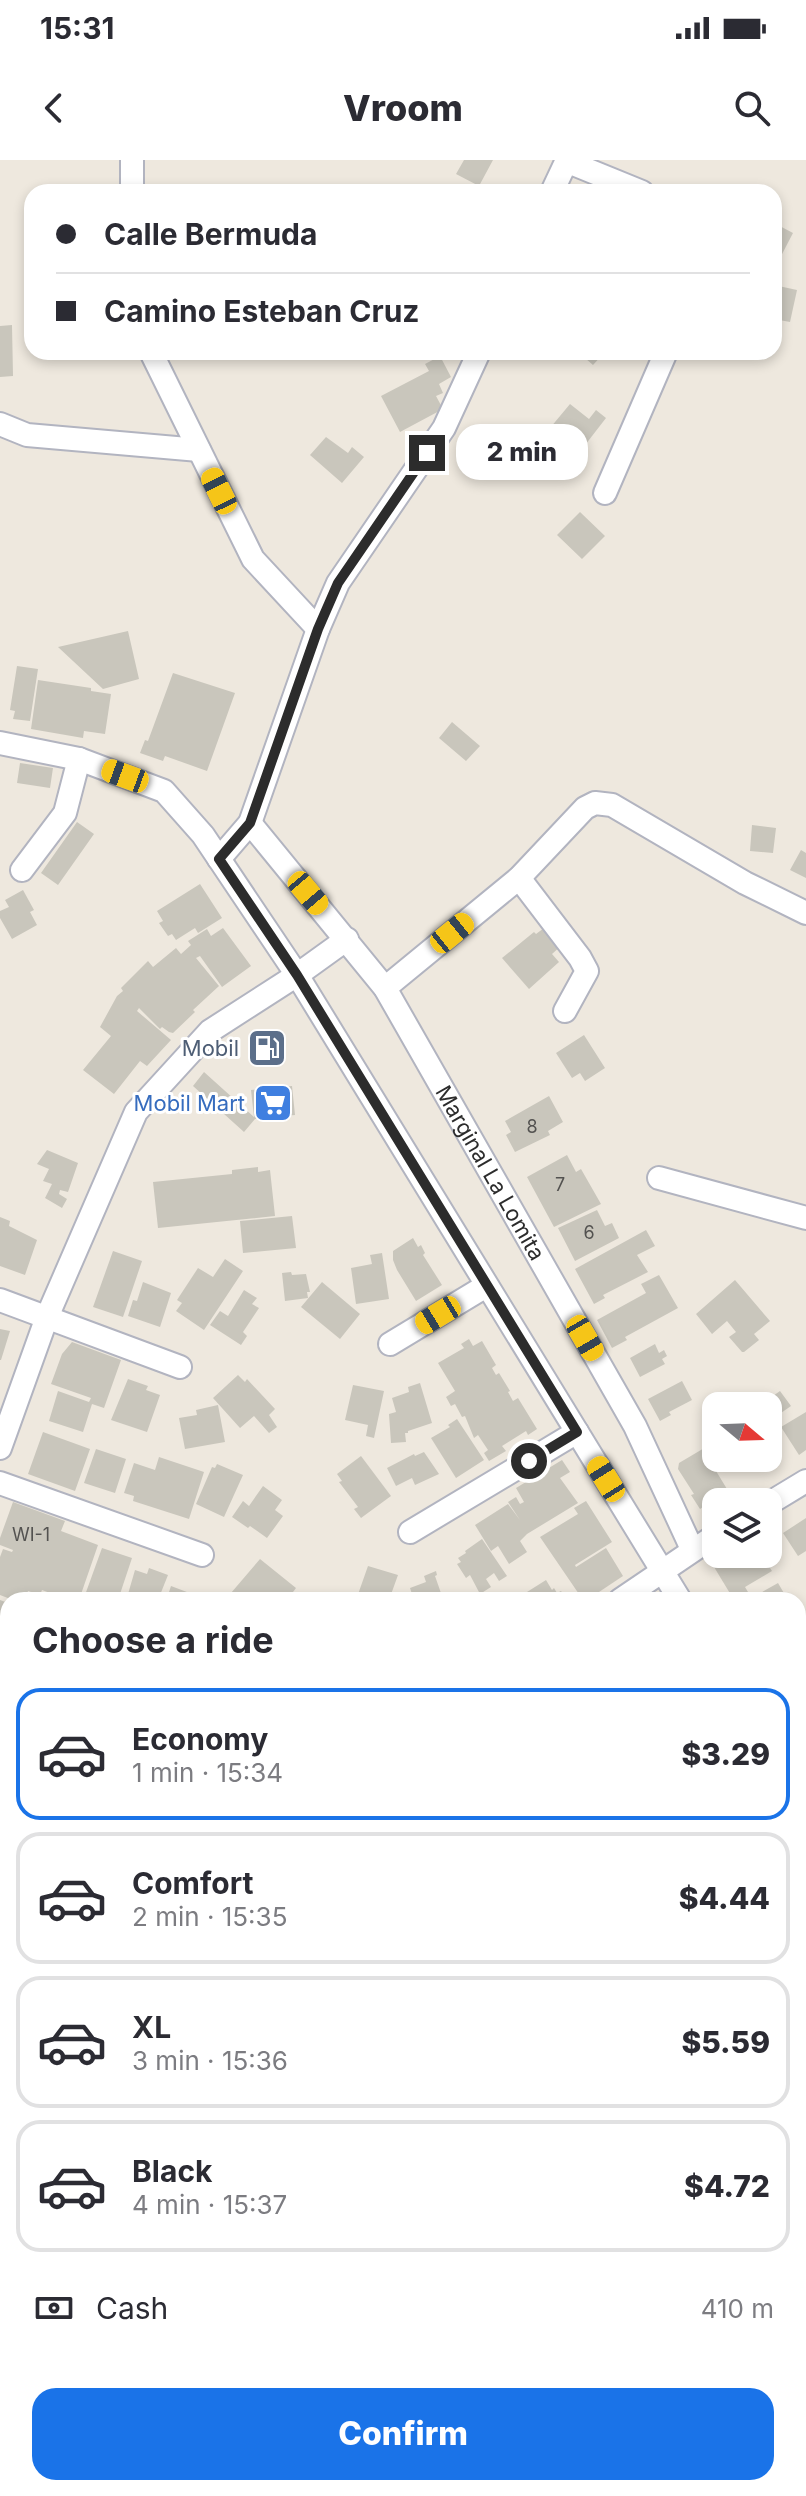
<!DOCTYPE html>
<meta charset="utf-8">
<style>
body{margin:0;font-family:Inter,sans-serif;background:#f2f2f3;color:#2b2b33;height:100vh;display:flex;flex-direction:column;font-size:30px;white-space:nowrap}
*{box-sizing:border-box;margin:0}
p{font-size:26px;color:#7c7c81}
.icon{flex:none;width:44px;height:44px;fill:none;stroke:currentColor;stroke-width:2;stroke-linecap:round;stroke-linejoin:round}
.map{position:relative;flex:1;overflow:hidden}
.sheet{position:absolute;left:0px;top:1432px;width:806px;height:904px;display:flex;flex-direction:column;background:#fff;border-radius:24px 24px 0 0;box-shadow:0 4px 12px #0003}
.sheet>*{flex:none}
.guide{position:absolute;left:24px;top:24px;width:758px;height:176px;border-radius:24px;box-shadow:0 4px 12px #0003;display:grid;align-content:center;height:176px;padding:0 32px;background:#fff}
.needle{width:52px;rotate:109deg}
.controls{position:absolute;left:702px;top:1232px;display:grid;gap:16px}
.controls a{display:grid;place-items:center;width:80px;height:80px;border-radius:16px;background:#fff;box-shadow:0 4px 12px #0003;font-size:40px}
.end{position:absolute;width:36px;height:36px;margin:-18px;border:10px solid #2c2c2c;background:#fff;box-shadow:0 0 0 4px #fff}
.from{border-radius:50%}
.bubble{position:absolute;height:56px;border-radius:24px;background:#fff;box-shadow:0 4px 12px #0003;font-size:26px;font-weight:800;line-height:56px;text-align:center}
.car{position:absolute;width:24px;height:48px;margin:-24px -12px;border-radius:10px;box-shadow:0 0 6px 2px #0007;background:linear-gradient(#f5c518 24%,#345 0 40%,#f5c518 0 76%,#345 0 86%,#f5c518 0)}
.guide b{display:flex;align-items:center;gap:28px;height:76px;font-size:30px}
.guide b+b{border-top:2px solid #e1e1e2}
.guide i{width:20px;height:20px;background:#2b2b33}
ul{padding:0;list-style:none}
li{display:flex;align-items:center;gap:24px;height:132px;margin:0 16px 12px;padding:0 16px;border:4px solid #e1e1e2;border-radius:24px}
li div{flex:1}
li b{display:block;font-size:30px}
li em{font-style:normal;font-weight:800}
li.current{border-color:#1a73e8}
li>.icon{width:72px;height:72px;stroke-width:1.5}
h2{padding:0 32px;font-size:36px;line-height:96px}
.pay{display:flex;align-items:center;gap:20px;height:88px;padding:0 32px;font-size:30px}
.pay p{margin-inline-start:auto}
.primary-button{display:flex;gap:16px;margin-top:auto;padding:16px 32px}
.primary-button a{flex:1;height:92px;border-radius:24px;background:#1a73e8;color:#fff;font-size:32px;font-weight:800;line-height:92px;text-align:center}
.status{display:flex;justify-content:space-between;align-items:center;height:56px;padding:0 40px;background:#fff;direction:ltr}
.status svg{height:22px;fill:currentColor}
header{display:flex;justify-content:space-between;align-items:center;height:104px;padding:0 32px;background:#fff;font-size:36px;font-weight:800}
.map>svg:first-child{display:block}
</style>
<div class="status"><b>15:31</b><svg viewBox="0 0 49 12"><path d="M0 12V9h3v3zM5 12V6h3v6zM10 12V3h3v9zM15 12V0h3v12zM26 1h20v11H26zM47 4h2v5h-2z"/></svg></div>
<header><svg class="icon" aria-label="back" viewBox="0 0 24 24"><path d="M15 5l-7 7 7 7"/></svg>Vroom<svg class="icon" aria-label="search" viewBox="0 0 24 24"><circle cx="10" cy="10" r="6"/><path d="M15 15l6 6"/></svg></header>
<div class="map">
<svg width="806" height="2336" viewBox="0 0 806 2336">
<rect width="100%" height="100%" fill="#eee8de"/>
<path fill="#b0e798" d="M72 2328H513L511 2336H89Z"/>
<path fill="#c5ee94" d="M284 2328H464L453 2336H284Z"/>
<path fill="#c9c6bc" d="M464 0H493L479 26 456 14Z
M774 63 793 73 780 98 774 95Z
M774 125 797 130 790 162 774 159Z
M12 165 13 216 0 217V166Z
M578 192H605L593 205Z
M440 196 451 217 439 224 443 233 436 236 443 249 400 272 381 236 429 211 425 204Z
M570 244 589 259 596 250 606 258 575 298 545 274Z
M326 277 348 293 352 287 364 297 342 323 310 295Z
M580 352 605 376 582 399 557 375Z
M128 471 139 519 103 529 58 487Z
M17 506 38 509 30 561 13 559 15 551 10 550Z
M173 513 235 533 207 611 165 596 163 601 140 593 145 580 148 581Z
M38 520 91 528V531L111 534 105 574 84 571 83 578 31 569Z
M452 562 480 586 466 601 439 578Z
M20 603 53 608 50 628 17 623Z
M77 662 94 674 58 725 41 713Z
M752 665 776 668 773 693 750 691Z
M801 690 806 693V718L790 710Z
M200 724 222 758 198 773 195 768 176 780 172 774 168 776 159 763 163 761 157 751Z
M23 730 34 750 30 752 37 765 12 779 0 758V751L9 747 5 740Z
M548 765 562 785 552 794 559 802 529 829 502 798 534 772 536 774Z
M223 768 251 806 222 827 200 796 196 798 219 826 193 850 195 852 173 873 169 872 162 867 160 869 139 848 137 851 171 880 147 906 140 901 114 934 83 910 111 876 100 867 117 836 123 831 121 828 148 801 153 807 176 788 181 794 191 785 188 781 207 769 211 776Z
M584 875 605 908 585 921 580 913 572 918 556 893Z
M259 880 285 882 282 903 257 900Z
M204 912 254 957 251 930 292 926 295 955 255 959 244 972 193 926Z
M549 936 563 962 548 971 550 975 515 992 506 975 511 972 505 961Z
M47 990 78 1003 68 1032 60 1030 59 1034 67 1039 62 1048 45 1038 52 1024 43 1021 49 1009 37 1004Z
M567 995 576 1012 581 1009 601 1044 554 1067 527 1017Z
M258 1007V1012L270 1010 275 1056 158 1068 153 1022 232 1014V1010Z
M597 1050 605 1066 612 1063 619 1078 575 1101 558 1068Z
M292 1056 296 1088 243 1093 240 1061Z
M0 1057 10 1061 9 1066 37 1080 25 1115 0 1106Z
M646 1070 655 1086 637 1095 648 1112 603 1135 605 1138 594 1144 575 1109Z
M413 1078 418 1087 421 1085 425 1093 423 1095 442 1125 416 1141 397 1110 393 1100V1091Z
M113 1091 142 1101 123 1157 93 1147Z
M382 1093 389 1139 356 1144 351 1108 372 1104 370 1095Z
M225 1099 243 1111 204 1170 176 1151 182 1143 177 1140 198 1108 213 1117Z
M291 1112 292 1115 306 1114 310 1132H307L308 1138 285 1141 282 1113Z
M659 1115 678 1148 625 1177 627 1180 612 1188 597 1160 646 1133 641 1124Z
M735 1120 770 1161 754 1174 759 1180 744 1192H742L729 1177 736 1172 727 1161 712 1174 696 1154Z
M143 1122 171 1133 160 1167 128 1156 133 1140 137 1141Z
M322 1122 360 1154 340 1179 301 1147Z
M244 1130 257 1138 252 1144 259 1148 243 1172 247 1176 241 1185 210 1165 220 1151 228 1156Z
M0 1169 10 1171 1 1200H0Z
M469 1179 473 1186 482 1181 496 1205 492 1208 496 1215 499 1213 510 1231 508 1232 513 1241 518 1238 537 1269 528 1275 526 1271 502 1286 506 1291 489 1301 484 1293 488 1290 478 1275 474 1278 465 1256 462 1257 455 1244 451 1246 446 1237 455 1231 438 1203 464 1188 461 1184Z
M72 1182 121 1200 104 1248 92 1244 83 1272 49 1261 58 1231 89 1242 91 1238 51 1224 62 1194Z
M655 1184 659 1193 664 1190 667 1196 662 1199 665 1204 640 1217 630 1198Z
M238 1215 245 1222 247 1219 275 1249 269 1255 277 1267 269 1273 254 1256 240 1268 213 1238Z
M128 1219 148 1226 146 1230 160 1235 147 1272 111 1260Z
M682 1221 692 1240 669 1252 671 1255 660 1261 648 1239Z
M420 1223 432 1263 408 1271V1273H405L406 1282 391 1283 389 1254 396 1252 392 1238 409 1232 408 1227Z
M353 1225 384 1231 374 1278 366 1276 368 1265 345 1260Z
M780 1231 791 1246 768 1262V1246H759Z
M218 1245 225 1282 185 1289 179 1258 197 1255 196 1250Z
M806 1252V1290L799 1295 781 1267Z
M457 1259 484 1300 456 1318 431 1278 450 1267 448 1265Z
M43 1272 90 1289 75 1331 28 1314Z
M706 1287 719 1309 716 1311 727 1329 708 1341 709 1343 700 1349 691 1335 694 1334 678 1309 679 1303Z
M96 1289 126 1299 115 1333 84 1323Z
M424 1292 439 1314 415 1325 412 1318 396 1326 387 1308 414 1294 415 1296Z
M361 1296 391 1336 361 1358 354 1349 358 1347 339 1322 342 1321 337 1314Z
M159 1297 204 1312 189 1359 133 1341 134 1336 124 1333 134 1303 155 1310Z
M562 1300 570 1312 560 1318 578 1343 527 1374 520 1381 527 1392 509 1404 498 1386 491 1391 475 1365 508 1344 520 1360 508 1342 516 1337 520 1344 524 1342 516 1328Z
M217 1304 243 1315 224 1357 196 1344 212 1307 215 1308Z
M263 1326 282 1340 275 1350 283 1356 267 1378 250 1366 248 1368 232 1357 243 1341 249 1346Z
M586 1341 612 1382 575 1405 576 1407 606 1388 623 1416 587 1440H583L540 1377 578 1354 574 1348Z
M13 1342 65 1361 61 1371 98 1385 79 1440H69L42 1430 40 1435 28 1431 25 1440H13L0 1435V1397L3 1389 12 1392 13 1390 0 1385V1378Z
M806 1358V1391L798 1396 783 1373Z
M482 1379 507 1416 499 1421 494 1413 486 1419 491 1427 480 1434 470 1415 466 1418 457 1404 461 1402 458 1398 466 1393 465 1391Z
M102 1388 132 1398 118 1440H98L85 1435Z
M724 1394H761L772 1411 745 1427 748 1432 734 1440 711 1402Z
M260 1399 296 1428 287 1440H225Z
M368 1406 398 1415 389 1440H356Z
M149 1408 168 1415 158 1440H120L123 1432 128 1434 135 1410 147 1414Z
M436 1411 437 1415 435 1416 442 1436 452 1432 455 1440H414L410 1428 426 1422 424 1416Z
M546 1420 552 1430 554 1428 557 1433 561 1431 567 1440H531L527 1432Z
M778 1423 788 1440H748Z
M171 1426 208 1440H170L167 1438Z
M0 1440 8 1443V1488L0 1486Z
M798 1459 806 1472V1484L798 1489Z
M806 1498V1537L798 1542V1503Z
M806 1539V1583L798 1569V1544Z
M8 1543V1581L0 1579V1563Z
M0 1606 8 1609V1633L0 1654Z
M0 1716 8 1719V1746L0 1766Z
M806 1775V1833L798 1820V1780Z
M0 1803 8 1806V1842L0 1839Z
M806 1847V1910L798 1897V1870L803 1867 798 1861V1852Z
M0 1902 8 1905V1928L0 1950Z
M800 1979 806 1989V2030L798 2035V1981Z
M0 1986 8 1989V2027L5 2026 3 2032 0 2031Z
M805 2063 806 2112 798 2117V2067Z
M0 2082 8 2085V2136L6 2137 0 2135Z
M8 2174V2213L0 2210V2195Z
M806 2258V2299L798 2306V2263Z
M570 2328H594L603 2336H564Z
M600 2328H634L621 2336H605Z"/>
<g fill="none" stroke-linecap="round" stroke-linejoin="round">
<g stroke="#b2b4c0" stroke-width="26">
<g id="minor">
<path d="M566 1 642 32"/>
<path d="M132 32V0"/>
<path d="M552 32 567 0"/>
<path d="M151 192 253 399 318 469"/>
<path d="M0 264 27 275 199 290"/>
<path d="M605 333 666 192"/>
<path d="M0 583 79 599 164 631 203 675 297 815 680 1440"/>
<path id="s1" d="M250 663 385 828 635 1266 692 1389"/>
<path d="M219 699 250 663 318 469 338 423 444 268 479 192"/>
<path d="M22 710 65 653 79 599"/>
<path d="M519 718 580 798 587 811 565 851"/>
<path d="M385 828 519 718 585 648 595 643 612 645 745 723 806 753"/>
<path d="M659 1018 806 1058"/>
<path d="M0 1140 180 1207"/>
<path d="M390 1184 486 1126"/>
<path d="M0 1288 47 1157 136 952 210 871 297 815 347 779"/>
<path d="M0 1323 202 1395"/>
<path d="M768 1344 806 1321"/>
<path d="M410 1372 577 1272"/>
<path d="M620 1440 716 1375"/>
<path d="M0 1506 8 1508"/>
<path d="M798 1620 806 1632"/>
<path d="M0 1689 8 1692"/>
<path d="M798 1745 806 1740"/>
<path d="M0 1874 8 1877"/>
<path d="M798 1946 806 1941"/>
<path d="M0 2058 8 2061"/>
<path d="M798 2149 806 2144"/>
<path d="M798 2177 806 2189"/>
<path d="M0 2240 8 2243"/>
<path d="M673 2328 678 2336"/>
<path d="M0 2329 2 2330 1 2336"/>
<path d="M530 2336 533 2328"/>
</g>
</g>
<use href="#minor" stroke="#fff" stroke-width="22"/>
</g>
<g fill="none" stroke-linecap="round" stroke-linejoin="round">
<path stroke="#2c2c2c" stroke-width="10" d="M427 293 338 423 318 469 250 663 219 699 297 815 577 1272 529 1301"/>
</g>
<defs>
<g id="fuel-square" transform="scale(2)"><rect x="-9" y="-9" width="18" height="18" rx="4" fill="#5c6f8a" stroke="#fff"/><path d="M-5.5-6h7V0h2V4h1.3V-2.5L3-4.5l.8-.8L6-3V5H2.5V1h-1V6h-7ZM-4.2-4.7v3.2H.2V-4.7Z" fill="#fff"/></g>
<g id="supermarket-square" transform="scale(2)"><rect x="-9" y="-9" width="18" height="18" rx="4" fill="#3f7fe0" stroke="#fff"/><path d="M-6-5.5h2.5l.6 2H6L4.5 2H-2.5L-4.4-4H-6ZM-1.5 3.2a1.3 1.3 0 1 0 .1 0ZM3 3.2a1.3 1.3 0 1 0 .1 0Z" fill="#fff"/></g>
</defs>
<g fill-rule="evenodd">
<use href="#fuel-square" x="267" y="888"/>
<use href="#supermarket-square" x="273" y="943"/>
</g>
<g text-anchor="middle" stroke-width="6" stroke-linejoin="round" paint-order="stroke">
<g font-size="18" fill="#535250">
<text x="532" y="973">8</text>
<text x="560" y="1031">7</text>
<text x="589" y="1079">6</text>
<text x="31" y="1381">WI-1</text>
</g>
<g font-size="22" fill="#4e5e75" stroke="#fff" text-anchor="end">
<text x="239" y="896">Mobil</text>
</g>
<g font-size="22" fill="#366cbe" stroke="#fff" text-anchor="end">
<text x="245" y="951">Mobil Mart</text>
</g>
<g font-size="22" fill="#2c2c2c" stroke="#fff">
<text dy="8" stroke="none"><textPath href="#s1" startOffset="426">Marginal La Lomita</textPath></text>
</g>
</g>
</svg>
<div class="controls">
<a><svg class="needle" viewBox="-14 -14 28 28"><path d="M0-13l5 13h-10z" fill="#e53935"/><path d="M0 13l5-13h-10z" fill="#7c7c81"/></svg></a>
<a><svg class="icon" aria-label="layers" viewBox="0 0 24 24"><path d="M12 4l9 5-9 5-9-5zM3 14l9 5 9-5"/></svg></a>
</div>
<i class="end from" style="left:529px;top:1301px"></i>
<i class="end" style="left:427px;top:293px"></i>
<div class="bubble" style="left:456px;top:264px;width:132px">2 min</div>
<i class="car" style="left:219px;top:331px;rotate:334deg"></i>
<i class="car" style="left:125px;top:616px;rotate:290deg"></i>
<i class="car" style="left:308px;top:733px;rotate:140deg"></i>
<i class="car" style="left:452px;top:773px;rotate:51deg"></i>
<i class="car" style="left:438px;top:1155px;rotate:239deg"></i>
<i class="car" style="left:585px;top:1178px;rotate:150deg"></i>
<i class="car" style="left:606px;top:1319px;rotate:328deg"></i>
<div class="guide">
<b><i class="from"></i>Calle Bermuda</b>
<b><i></i>Camino Esteban Cruz</b>
</div>
<section class="sheet">
<h2>Choose a ride</h2>
<ul>
<li class="current"><svg class="icon" aria-label="car" viewBox="0 0 24 24"><path d="M5 17H2v-5l4-1 3-4h7l3 4 3 1v5h-3M9 17h6M6 11h13"/><circle cx="7" cy="17" r="2"/><circle cx="17" cy="17" r="2"/></svg><div><b>Economy</b><p>1 min · 15:34</p></div><em>$3.29</em></li>
<li><svg class="icon" aria-label="car" viewBox="0 0 24 24"><path d="M5 17H2v-5l4-1 3-4h7l3 4 3 1v5h-3M9 17h6M6 11h13"/><circle cx="7" cy="17" r="2"/><circle cx="17" cy="17" r="2"/></svg><div><b>Comfort</b><p>2 min · 15:35</p></div><em>$4.44</em></li>
<li><svg class="icon" aria-label="car" viewBox="0 0 24 24"><path d="M5 17H2v-5l4-1 3-4h7l3 4 3 1v5h-3M9 17h6M6 11h13"/><circle cx="7" cy="17" r="2"/><circle cx="17" cy="17" r="2"/></svg><div><b>XL</b><p>3 min · 15:36</p></div><em>$5.59</em></li>
<li><svg class="icon" aria-label="car" viewBox="0 0 24 24"><path d="M5 17H2v-5l4-1 3-4h7l3 4 3 1v5h-3M9 17h6M6 11h13"/><circle cx="7" cy="17" r="2"/><circle cx="17" cy="17" r="2"/></svg><div><b>Black</b><p>4 min · 15:37</p></div><em>$4.72</em></li>
</ul>
<div class="pay"><svg class="icon" aria-label="cash" viewBox="0 0 24 24"><path d="M3 7h18v10H3z"/><circle cx="12" cy="12" r="2"/></svg>Cash<p>410 m</p></div>
<div class="primary-button"><a>Confirm</a></div>
</section>
</div>
